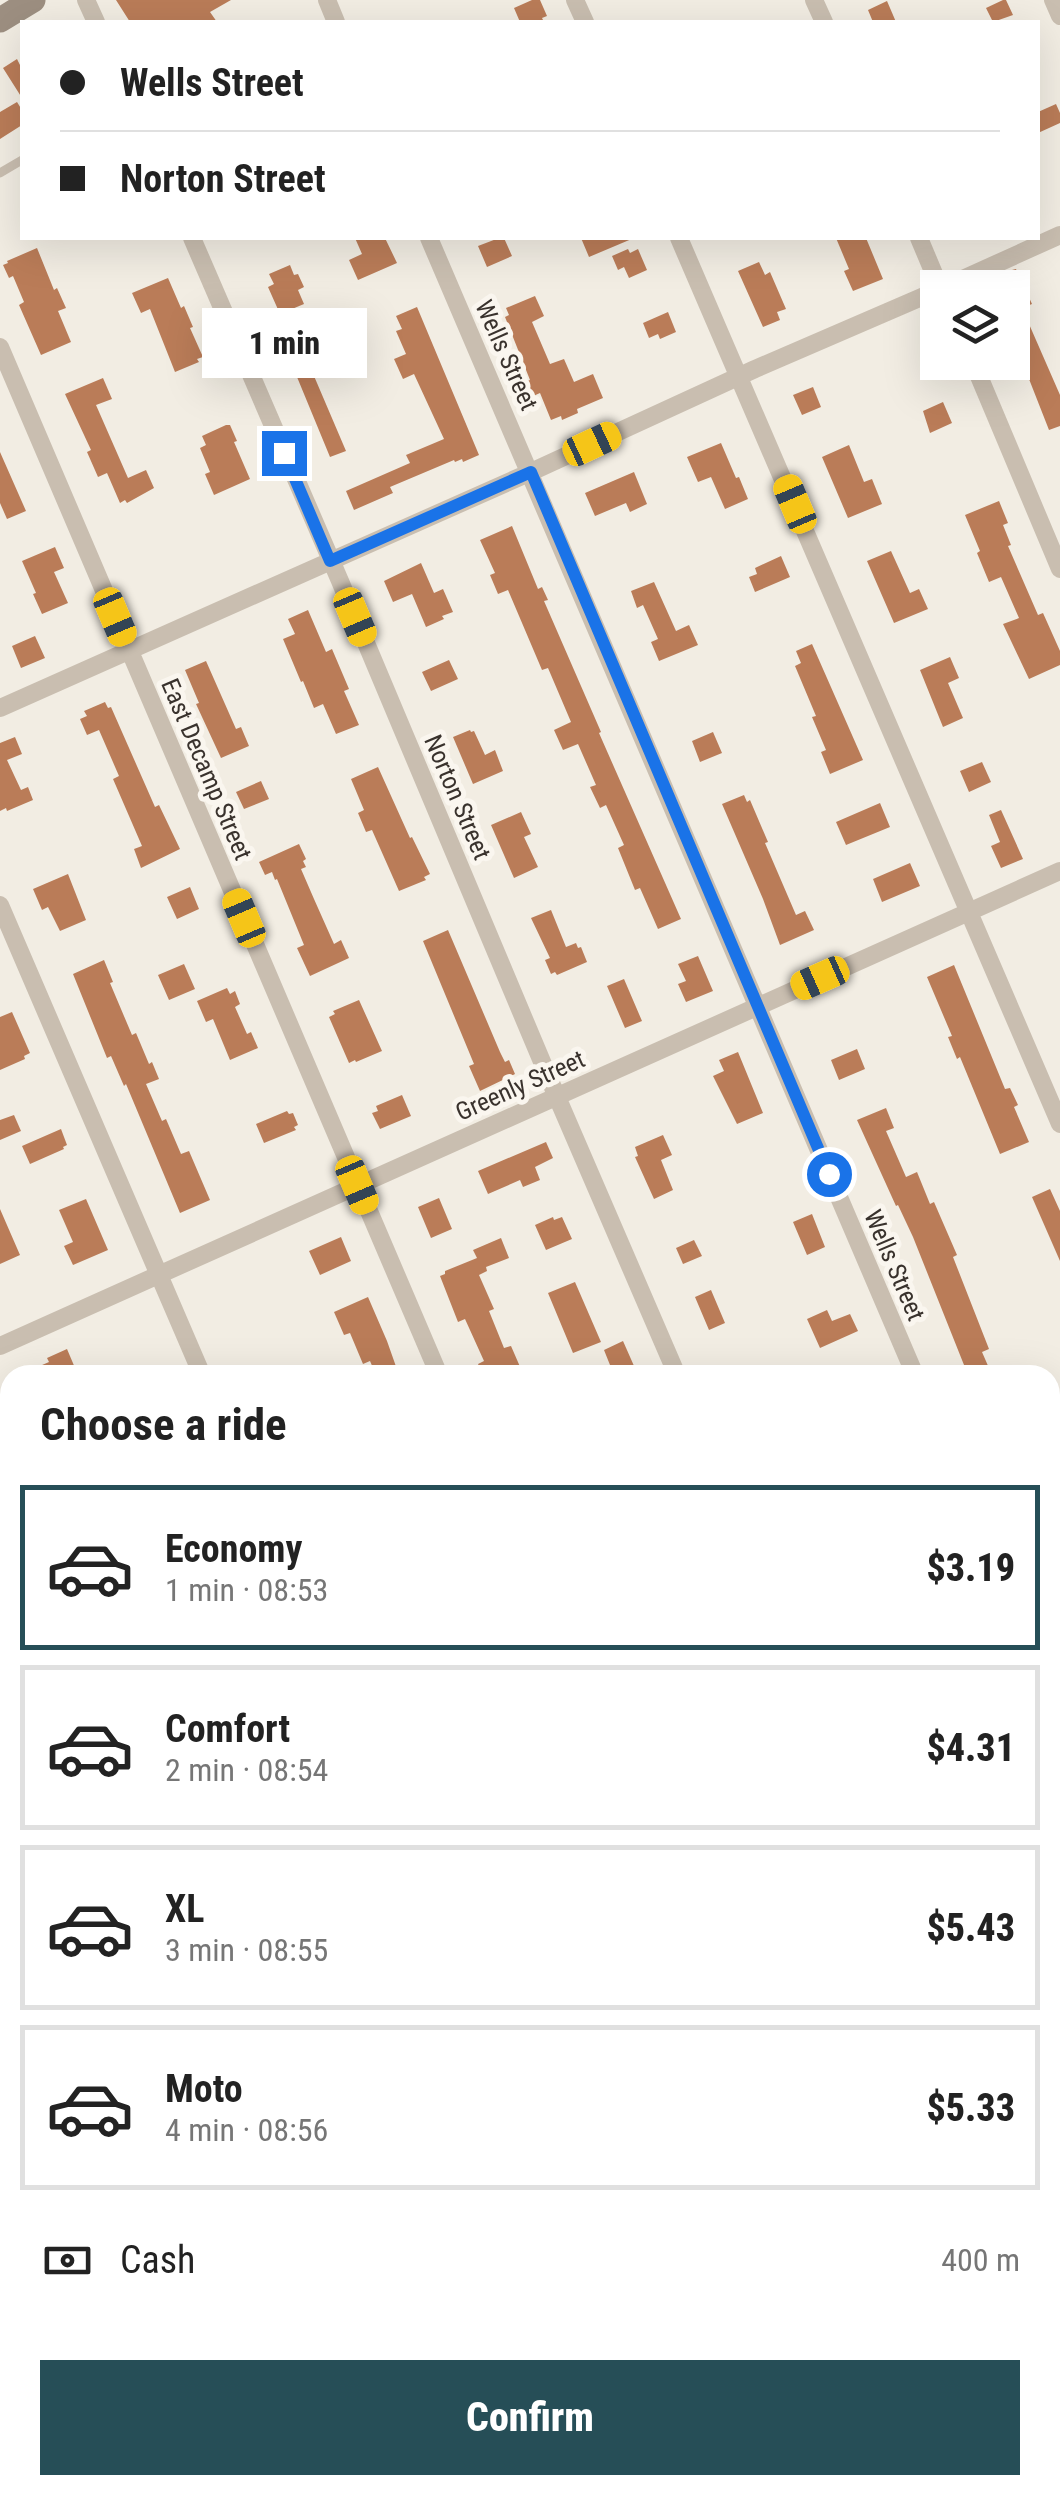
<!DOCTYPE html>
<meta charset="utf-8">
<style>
body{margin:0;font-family:"Roboto Condensed",sans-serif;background:#f2f2f2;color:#222;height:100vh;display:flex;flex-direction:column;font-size:38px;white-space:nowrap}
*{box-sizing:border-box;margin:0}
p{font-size:32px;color:#767676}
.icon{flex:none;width:55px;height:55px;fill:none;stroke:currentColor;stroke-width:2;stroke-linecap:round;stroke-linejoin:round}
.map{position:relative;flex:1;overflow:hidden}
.sheet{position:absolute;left:0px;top:1365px;width:1060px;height:1130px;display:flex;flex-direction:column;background:#fff;border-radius:30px 30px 0 0;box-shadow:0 10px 40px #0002}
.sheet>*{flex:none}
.top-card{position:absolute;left:20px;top:20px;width:1020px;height:220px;border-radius:0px;box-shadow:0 10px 40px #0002;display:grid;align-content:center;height:220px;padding:0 40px;background:#fff}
.fabs{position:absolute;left:920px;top:270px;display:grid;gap:20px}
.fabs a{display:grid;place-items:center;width:110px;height:110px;border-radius:0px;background:#fff;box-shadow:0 10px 40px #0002;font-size:50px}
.end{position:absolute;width:45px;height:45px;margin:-22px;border:12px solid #1a73e8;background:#fff;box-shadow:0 0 0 5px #fff}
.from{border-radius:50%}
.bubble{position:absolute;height:70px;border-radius:0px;background:#fff;box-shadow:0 10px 40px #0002;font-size:32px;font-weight:800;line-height:70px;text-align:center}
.car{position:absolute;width:30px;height:60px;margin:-30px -15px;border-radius:12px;box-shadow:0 0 8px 2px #0007;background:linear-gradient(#f5c518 24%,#345 0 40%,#f5c518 0 76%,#345 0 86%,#f5c518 0)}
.top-card b{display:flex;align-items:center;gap:35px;height:95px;font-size:38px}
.top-card b+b{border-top:2px solid #e0e0e0}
.top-card i{width:25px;height:25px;background:#222}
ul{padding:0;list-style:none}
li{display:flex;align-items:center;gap:30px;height:165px;margin:0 20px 15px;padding:0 20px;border:5px solid #e0e0e0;border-radius:0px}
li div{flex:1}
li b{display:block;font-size:38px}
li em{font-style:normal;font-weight:800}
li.selected{border-color:#264e57}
li>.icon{width:90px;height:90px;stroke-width:1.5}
h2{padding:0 40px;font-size:45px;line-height:120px}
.pay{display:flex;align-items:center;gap:25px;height:110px;padding:0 40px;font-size:38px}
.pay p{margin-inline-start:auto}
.button{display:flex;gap:20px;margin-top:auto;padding:20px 40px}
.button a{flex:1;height:115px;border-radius:0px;background:#264e57;color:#fff;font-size:40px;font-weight:800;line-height:115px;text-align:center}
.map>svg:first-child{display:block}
</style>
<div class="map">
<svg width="1060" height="2495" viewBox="0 0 1060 2495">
<rect width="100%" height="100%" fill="#f2ede3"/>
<path fill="#ba7c58" d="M116 0H231L210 12 217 22H130Z
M532 0H540L547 16 542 18 544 22H520L514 8Z
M1003 0H1006L1013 15 993 22 986 8Z
M887 1 896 22H873L868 10Z
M17 59 22 69V98L3 68Z
M17 102 22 110V125L0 139V112Z
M1056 104 1060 113V123L1038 133V112Z
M355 238H385L397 263 358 280 349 260 362 254Z
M499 238H504L512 256 487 267 478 246Z
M581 238H634L589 257Z
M836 238H866L883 279 853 291 844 271 849 269Z
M37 248 54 290 57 288 66 308 58 311 71 342 41 355 19 305 24 302 13 276 9 278 3 265 8 263 7 261Z
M628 249 630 253 638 249 647 270 629 278 624 267 618 270 612 256Z
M759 262 765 275 770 272 786 309 777 312 780 320 763 327 738 271Z
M290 265 294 275 298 274 304 287 298 290 304 304 280 314 268 287 274 284 269 274Z
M1016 269 1032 304 1022 308 1060 395V426L1049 430 1029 379 1027 380 1012 348V270Z
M168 278 181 308 184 306 193 327 190 328 203 357 197 359 199 362 175 372 150 309 141 313 132 293Z
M535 296 544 316 532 322 550 364 564 359 574 382 593 374 603 398 577 409 578 413 562 420 561 416 551 420 540 393 531 397 525 382 530 380 505 317 509 315 506 308Z
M417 307 479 455 463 462 462 459 455 462 454 460 390 487 393 493 354 510 346 491 410 463 406 455 444 439 414 374 403 379 394 359 406 354 396 331 402 329 396 316Z
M668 312 676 332 660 339 658 334 649 338 643 323Z
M310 352 319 374 314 376 346 451 330 457 290 360Z
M103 378 112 399 96 405 128 478 146 470 154 488 127 503 125 500 120 503 107 473 98 477 87 452 91 450 65 394Z
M813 387 821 407 802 415 793 395Z
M943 402 952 423 930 433 923 411Z
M226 425H230L237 441 234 442 250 479 214 495 205 474 210 472 200 448 206 445 202 436Z
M721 443 736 478 739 477 748 499 725 509 711 477 698 482 687 457Z
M849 445 864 482 872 479 882 504 848 518 822 457Z
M0 452 26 511 7 519 0 503Z
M634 472 647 504 630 512 626 503 595 516 585 493Z
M999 501 1008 523 1003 525 1011 545 1008 546 1038 615 1043 613 1060 651V665L1029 679 1003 624 1019 618 1001 577 989 582 977 553 980 551 965 515Z
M512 526 538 589 542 587 548 600 544 601 601 732 599 733 681 919 658 929 640 888 635 890 618 848 624 845 606 805 600 808 590 787 596 785 578 744 563 750 554 730 571 722 548 668 542 670 508 590 498 594 490 575 495 573 480 540Z
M55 547 64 568 54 572 68 603 42 614 33 594 36 593 22 561Z
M891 551 910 593 919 589 928 609 894 623 867 561Z
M781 556 790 577 755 592 749 577 757 574 755 568Z
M421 563 434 593 443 589 453 612 442 616 444 619 426 627 412 594 393 602 384 581Z
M654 582 676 631 689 625 698 645 659 661 651 642 658 639 643 605 637 608 631 591Z
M308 610 326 652 332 649 349 689 344 691 359 725 336 734 323 704 314 708 303 681 301 682 283 639 295 634 288 619Z
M35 636 45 658 21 668 12 646Z
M812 644 863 760 830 774 821 752 826 750 812 717 816 716 795 666 801 663 796 651Z
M950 657 959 678 948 683 963 718 943 727 920 670Z
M449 660 458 679 431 691 422 672Z
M206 661 236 729 241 727 249 746 221 758 196 704 199 703 185 670Z
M105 702 108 708 111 707 155 807 159 805 180 849 141 868 134 849 142 846 113 779 119 776 99 730 87 735 80 719 87 716 84 711Z
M470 730 471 732 474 731 485 755 495 750 503 771 473 784 453 737Z
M713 732 722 753 700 762 692 741Z
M15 737 22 754 7 760 21 790 28 787 33 800 7 811 6 808 0 811V743Z
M982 762 991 782 969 792 960 771Z
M378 767 410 838 412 837 430 874 424 877 426 880 399 891 372 830 366 832 358 813 364 810 351 779Z
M261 781 269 799 244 809 236 792Z
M744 795 747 802 750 800 768 842 765 843 796 915 805 911 814 930 780 945 763 899 722 804Z
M880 803 890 827 846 845 836 822Z
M1001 810 1023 859 1001 868 991 846 1000 842 989 815Z
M521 812 531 834 524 837 538 867 514 878 491 825Z
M299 844 306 859 303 861 306 867 301 869 314 899 334 944 341 940 349 958 310 976 297 948 304 945 277 879 275 880 272 872 265 875 259 862Z
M910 863 920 886 882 902 873 879Z
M68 874 86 920 60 931 48 907 42 910 33 889Z
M190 887 199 909 177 919 167 897Z
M551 910 566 947 576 943 578 948 581 947 587 962 557 975 555 972 551 974 545 960 550 958 531 918Z
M448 930 500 1052 505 1062 509 1060 515 1074 480 1091 469 1066 474 1064 423 941Z
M698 956 713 991 686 1002 678 984 686 981 678 964Z
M104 960 113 982 110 983 132 1035 136 1033 149 1064 152 1062 159 1079 146 1084 162 1121 166 1119 181 1154 189 1151 210 1200 180 1213 126 1084 124 1086 111 1056 107 1058 73 974Z
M184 964 195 989 169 1000 158 975Z
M954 965 1005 1089 1010 1088 1018 1105 1014 1107 1029 1142 1000 1154 960 1057 957 1059 948 1037 952 1036 927 977Z
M624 979 642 1021 625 1028 607 986Z
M227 988 230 994 235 991 240 1004 235 1007 247 1034 251 1032 258 1048 230 1060 213 1019 206 1022 197 1001Z
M359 1000 382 1051 356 1062 355 1060 349 1063 329 1017 335 1014 333 1011Z
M12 1012 30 1053 24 1056 25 1059 0 1070V1017Z
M857 1049 865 1069 839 1080 831 1060Z
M738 1052 763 1113 737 1124 713 1076 724 1071 719 1060Z
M402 1095 411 1116 380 1129 372 1113 378 1111 376 1106Z
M886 1108 894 1128 886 1131 906 1177 917 1172 930 1204 934 1202 957 1255 953 1257 989 1349 982 1352 992 1375H968L913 1237 898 1205 896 1206 857 1120Z
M287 1111 289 1114 293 1113 298 1125 294 1127 296 1130 264 1143 256 1124Z
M14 1115 21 1131 0 1140V1120Z
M61 1129 67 1145 63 1147 64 1149 30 1164 22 1146Z
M663 1135 672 1155 661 1160 673 1190 654 1199 635 1157 638 1156 635 1147Z
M546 1142 553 1158 535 1167 540 1180 523 1187 520 1180 488 1194 478 1171Z
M1050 1189 1060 1211V1261L1032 1197Z
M439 1198 452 1229 431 1238 418 1207Z
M86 1199 108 1250 73 1265 64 1246 73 1242 59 1210Z
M0 1209 20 1255 0 1264Z
M812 1214 825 1247 807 1255 793 1222Z
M553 1217 554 1220 562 1217 572 1239 546 1250 535 1225Z
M341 1237 351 1261 320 1275 309 1251Z
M501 1238 509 1258 486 1267 487 1271 479 1275 494 1309 489 1311 504 1348 511 1346 521 1369 507 1375H483L478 1364 484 1361 465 1319 458 1322 440 1276 445 1274V1271L477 1258 473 1250Z
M694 1240 702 1256 683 1264 676 1248Z
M575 1282 601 1342 573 1353 548 1293Z
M711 1290 725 1323 709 1330 695 1297Z
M368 1297 387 1341 399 1375H376L370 1361 363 1364 350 1333 344 1335 334 1312Z
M827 1310 832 1321 850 1314 858 1331 820 1348 807 1319Z
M623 1341 638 1375H614L604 1350Z
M67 1349 78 1375H19L49 1362 47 1358Z"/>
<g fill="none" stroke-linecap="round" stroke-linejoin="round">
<path stroke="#c9beb0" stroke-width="9" d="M0 173 22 160
M0 1595 10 1591
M0 1672 10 1695
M0 1805 10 1828
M0 1863 10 1859"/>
<path stroke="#c9beb0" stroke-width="18" d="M86 0 96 22
M327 0 336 22
M575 0 585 22
M814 0 824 22
M1053 0 1060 16
M192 238 340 581 548 1076 677 1375
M429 238 915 1375
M679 238C808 532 931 829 1060 1124
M919 238 940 288
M943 288 1060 235
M0 347 439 1375
M973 362 1060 569
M0 708 531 472 755 369 938 290
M0 905 202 1375
M0 1346 1060 871
M1050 2235 1060 2259
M1050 2334 1060 2330
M921 2485 925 2495
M688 2495 711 2485"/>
<path stroke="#c9beb0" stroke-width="22" d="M0 1488 10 1511
M438 2485 443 2495"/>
<path stroke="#9d8f81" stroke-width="25" d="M0 20 33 0
M1050 1447 1060 1443
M1050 1756 1060 1752
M0 1908 10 1904
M0 1939 10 1953
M0 2226 10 2222"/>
<path stroke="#594e45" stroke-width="30" d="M1050 1571 1060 1567
M1050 1618 1060 1614
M0 2035 10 2030
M0 2083 10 2078"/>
</g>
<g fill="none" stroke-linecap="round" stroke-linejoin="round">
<path stroke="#1a73e8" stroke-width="12" d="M284 453 330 561 531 472 829 1174"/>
</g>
<g text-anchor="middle" stroke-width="10" stroke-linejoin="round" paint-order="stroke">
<g font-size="25" fill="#39322d" stroke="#faf6ef">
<text transform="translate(507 355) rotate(66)" y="9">Wells Street</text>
<text transform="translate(207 769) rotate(67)" y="9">East Decamp Street</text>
<text transform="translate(458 797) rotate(67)" y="9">Norton Street</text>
<text transform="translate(520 1085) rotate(-24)" y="9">Greenly Street</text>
<text transform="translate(895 1265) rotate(67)" y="9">Wells Street</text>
</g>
</g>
</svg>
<div class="fabs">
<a><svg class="icon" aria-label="layers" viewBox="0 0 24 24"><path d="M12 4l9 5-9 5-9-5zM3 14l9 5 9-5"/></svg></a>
</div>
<i class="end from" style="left:829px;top:1174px"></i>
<i class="end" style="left:284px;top:453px"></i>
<div class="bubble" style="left:202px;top:308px;width:165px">1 min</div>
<i class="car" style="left:592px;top:444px;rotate:65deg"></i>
<i class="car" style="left:795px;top:504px;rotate:337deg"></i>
<i class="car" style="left:115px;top:617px;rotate:157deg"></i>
<i class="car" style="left:355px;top:617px;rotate:157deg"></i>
<i class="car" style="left:244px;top:918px;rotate:337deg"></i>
<i class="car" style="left:820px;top:978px;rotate:246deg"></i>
<i class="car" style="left:357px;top:1185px;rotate:157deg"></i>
<div class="top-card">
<b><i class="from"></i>Wells Street</b>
<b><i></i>Norton Street</b>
</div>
<section class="sheet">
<h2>Choose a ride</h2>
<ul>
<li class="selected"><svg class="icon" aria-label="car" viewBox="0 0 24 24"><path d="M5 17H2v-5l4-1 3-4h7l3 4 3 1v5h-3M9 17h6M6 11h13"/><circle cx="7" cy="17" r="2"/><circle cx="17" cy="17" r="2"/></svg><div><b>Economy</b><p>1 min · 08:53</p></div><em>$3.19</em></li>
<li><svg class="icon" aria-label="car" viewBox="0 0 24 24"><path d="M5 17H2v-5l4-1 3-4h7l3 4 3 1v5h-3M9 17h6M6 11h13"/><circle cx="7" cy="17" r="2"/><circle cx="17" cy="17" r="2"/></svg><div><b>Comfort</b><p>2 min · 08:54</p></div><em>$4.31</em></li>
<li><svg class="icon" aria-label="car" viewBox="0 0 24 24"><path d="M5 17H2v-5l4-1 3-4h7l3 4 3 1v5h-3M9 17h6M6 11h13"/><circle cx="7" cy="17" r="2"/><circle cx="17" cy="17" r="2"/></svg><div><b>XL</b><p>3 min · 08:55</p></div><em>$5.43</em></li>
<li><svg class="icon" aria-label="car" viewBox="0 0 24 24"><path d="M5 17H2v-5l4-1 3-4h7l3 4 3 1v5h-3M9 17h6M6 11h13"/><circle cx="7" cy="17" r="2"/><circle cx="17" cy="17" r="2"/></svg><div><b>Moto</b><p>4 min · 08:56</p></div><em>$5.33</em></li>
</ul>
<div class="pay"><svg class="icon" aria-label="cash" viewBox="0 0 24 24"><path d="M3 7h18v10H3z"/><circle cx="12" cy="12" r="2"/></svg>Cash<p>400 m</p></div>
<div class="button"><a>Confirm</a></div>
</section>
</div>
